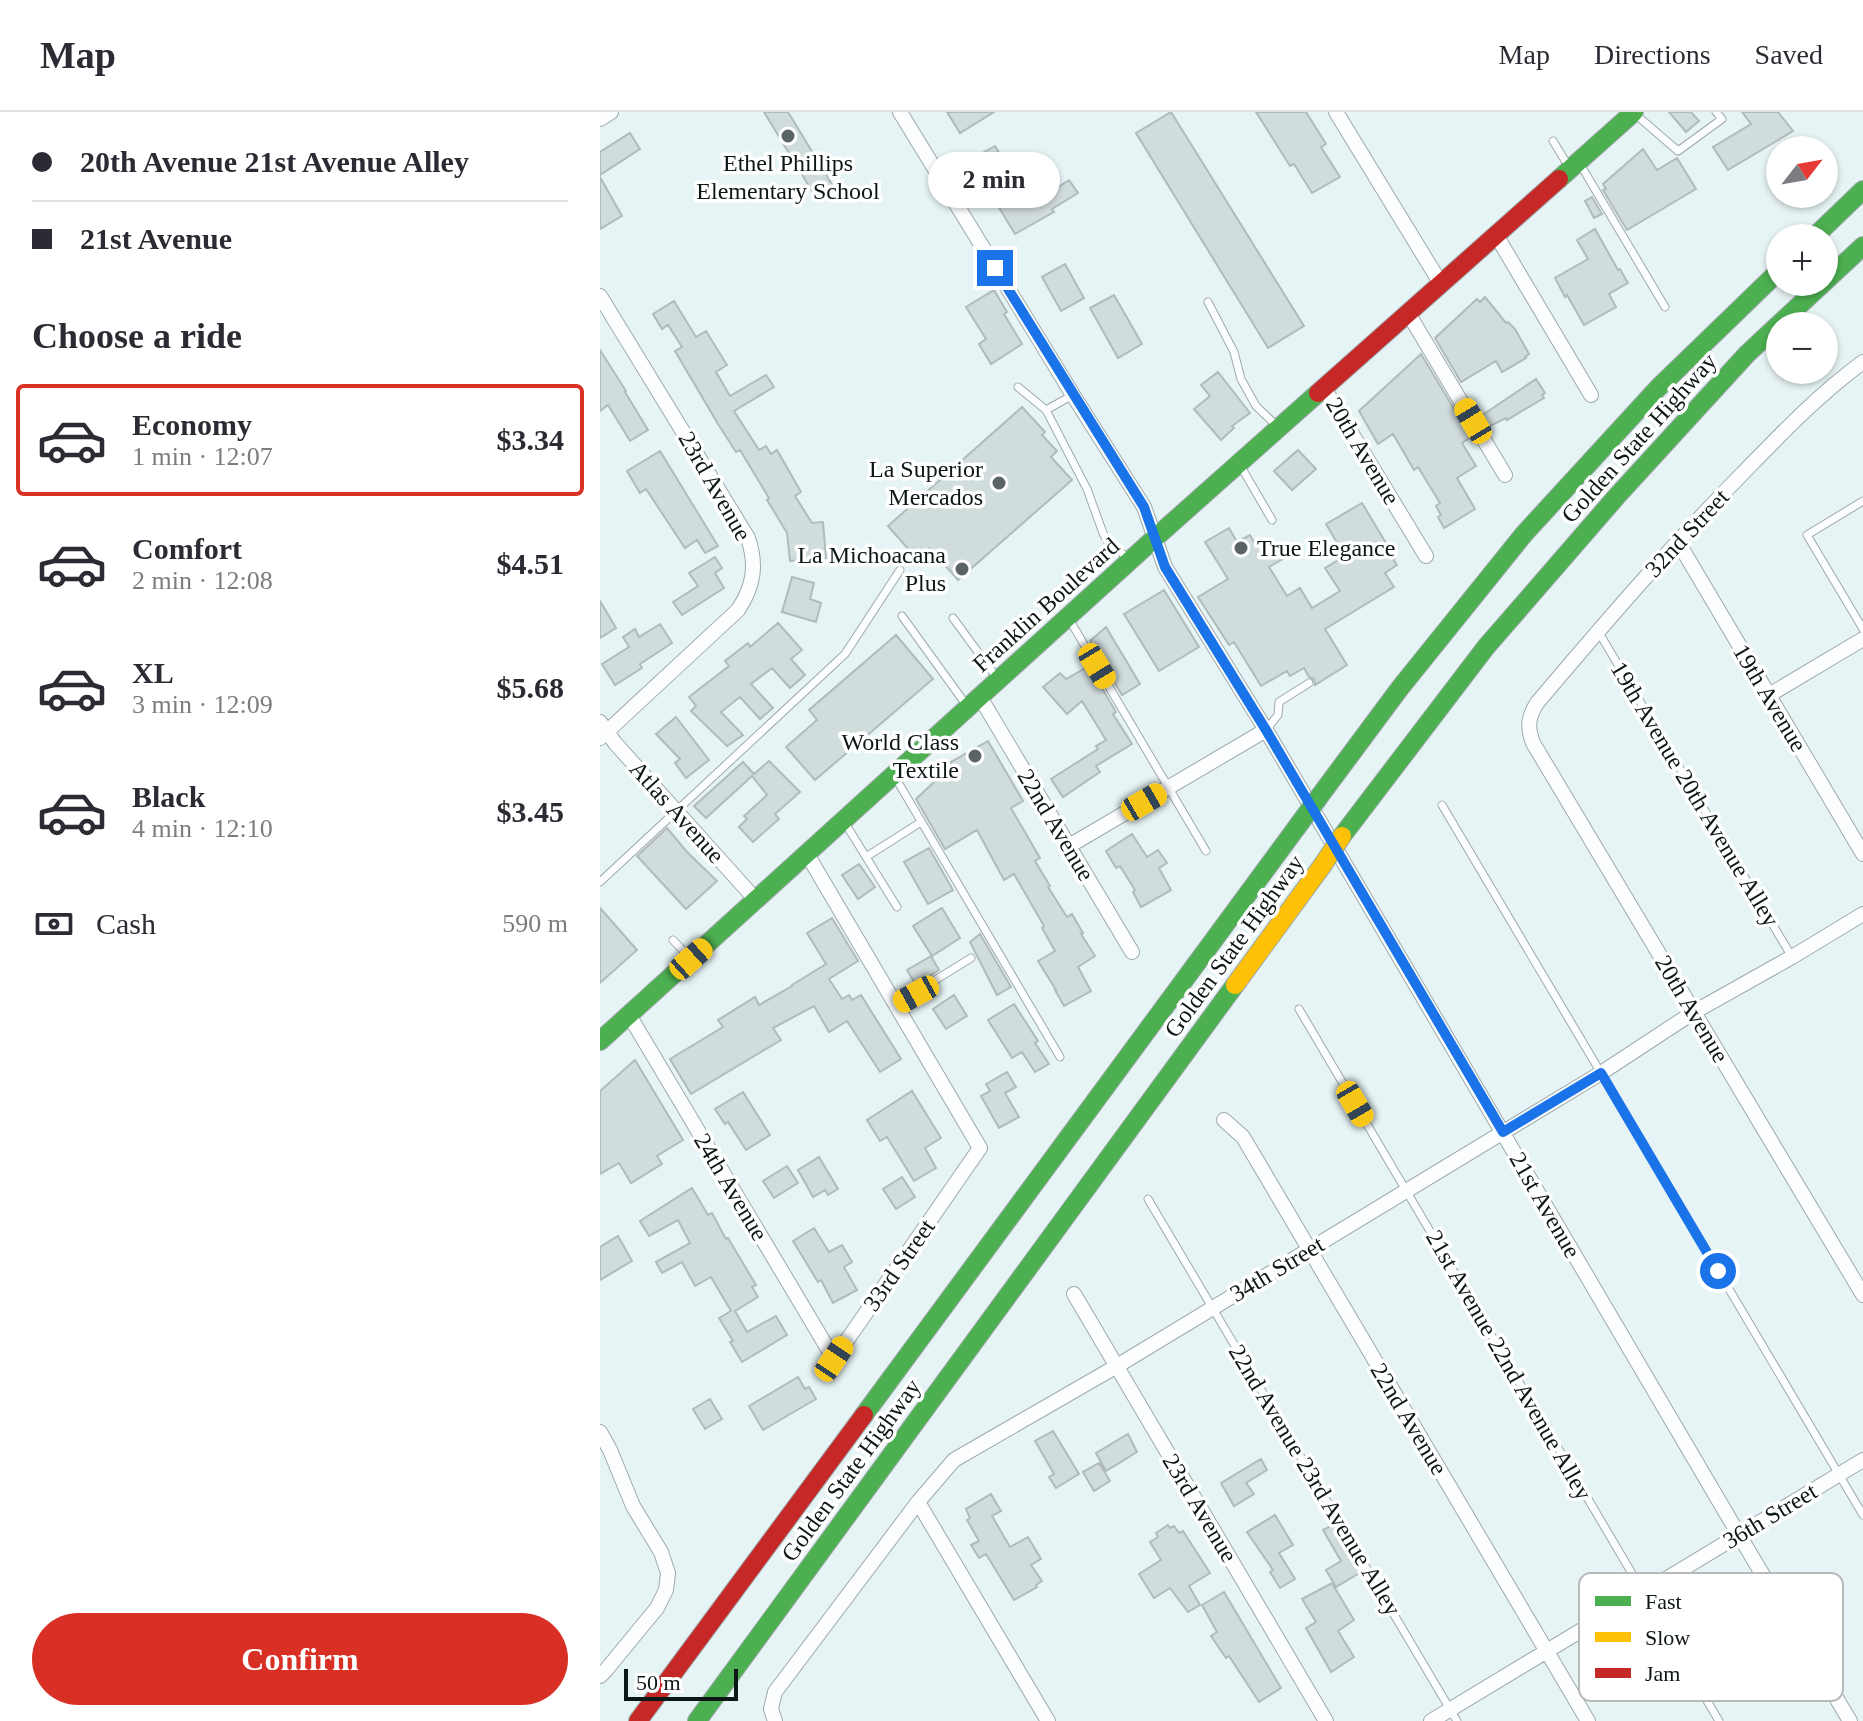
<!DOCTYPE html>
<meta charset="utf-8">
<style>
body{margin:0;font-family:"Times New Roman",serif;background:#f7f7f7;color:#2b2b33;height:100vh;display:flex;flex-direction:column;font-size:30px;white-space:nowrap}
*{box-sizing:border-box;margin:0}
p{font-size:26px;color:#7c7c81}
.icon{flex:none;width:44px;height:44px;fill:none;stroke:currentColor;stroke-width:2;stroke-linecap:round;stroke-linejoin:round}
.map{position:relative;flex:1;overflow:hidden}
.drawer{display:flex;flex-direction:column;background:#fff;width:600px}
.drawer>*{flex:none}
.hud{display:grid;align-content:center;height:176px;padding:0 32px;background:#fff}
.needle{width:52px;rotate:59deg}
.fabs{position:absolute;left:1166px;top:24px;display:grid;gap:16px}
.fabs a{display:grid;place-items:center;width:72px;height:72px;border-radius:50%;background:#fff;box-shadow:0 2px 6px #0004;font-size:40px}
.scale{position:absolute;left:24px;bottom:20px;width:114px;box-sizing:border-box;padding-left:8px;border:4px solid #0e1718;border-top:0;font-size:22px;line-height:28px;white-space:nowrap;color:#0e1718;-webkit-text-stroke:6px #fff;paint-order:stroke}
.end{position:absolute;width:36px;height:36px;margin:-18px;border:10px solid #1a73e8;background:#fff;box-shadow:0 0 0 4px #fff}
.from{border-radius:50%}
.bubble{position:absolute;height:56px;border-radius:28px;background:#fff;box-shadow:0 2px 6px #0004;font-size:26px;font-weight:600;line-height:56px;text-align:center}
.car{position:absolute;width:24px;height:48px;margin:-24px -12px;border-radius:10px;box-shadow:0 0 6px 2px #0007;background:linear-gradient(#f5c518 24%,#345 0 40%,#f5c518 0 76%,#345 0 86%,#f5c518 0)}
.hud b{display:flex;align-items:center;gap:28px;height:76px;font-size:30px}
.hud b+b{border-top:2px solid #e1e1e2}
.hud i{width:20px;height:20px;background:#2b2b33}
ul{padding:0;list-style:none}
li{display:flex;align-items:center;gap:24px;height:112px;margin:0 16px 12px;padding:0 16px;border:4px solid transparent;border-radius:8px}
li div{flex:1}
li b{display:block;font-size:30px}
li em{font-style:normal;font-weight:600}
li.active{border-color:#d93025}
li>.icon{width:72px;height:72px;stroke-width:1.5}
h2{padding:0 32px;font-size:36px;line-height:96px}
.pay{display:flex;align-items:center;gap:20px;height:88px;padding:0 32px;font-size:30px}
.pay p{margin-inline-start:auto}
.action{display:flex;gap:16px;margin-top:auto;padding:16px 32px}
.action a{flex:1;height:92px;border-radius:48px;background:#d93025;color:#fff;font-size:32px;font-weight:600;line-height:92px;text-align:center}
header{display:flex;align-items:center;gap:48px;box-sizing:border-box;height:112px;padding:0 40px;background:#fff;border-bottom:2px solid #e1e1e2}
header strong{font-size:38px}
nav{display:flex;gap:44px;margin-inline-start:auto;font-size:28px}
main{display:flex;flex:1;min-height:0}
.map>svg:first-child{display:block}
</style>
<header>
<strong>Map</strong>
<nav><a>Map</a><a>Directions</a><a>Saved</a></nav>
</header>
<main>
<section class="drawer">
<div class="hud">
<b><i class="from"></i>20th Avenue 21st Avenue Alley</b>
<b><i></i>21st Avenue</b>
</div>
<h2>Choose a ride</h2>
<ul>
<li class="active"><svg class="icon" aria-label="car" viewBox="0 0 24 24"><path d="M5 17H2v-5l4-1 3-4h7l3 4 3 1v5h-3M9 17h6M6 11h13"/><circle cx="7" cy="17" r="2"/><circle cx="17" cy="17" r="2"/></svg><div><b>Economy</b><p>1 min · 12:07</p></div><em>$3.34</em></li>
<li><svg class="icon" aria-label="car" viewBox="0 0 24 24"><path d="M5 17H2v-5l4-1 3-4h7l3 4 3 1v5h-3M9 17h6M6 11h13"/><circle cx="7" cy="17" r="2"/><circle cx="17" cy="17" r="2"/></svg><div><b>Comfort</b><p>2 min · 12:08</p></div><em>$4.51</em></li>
<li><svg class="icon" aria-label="car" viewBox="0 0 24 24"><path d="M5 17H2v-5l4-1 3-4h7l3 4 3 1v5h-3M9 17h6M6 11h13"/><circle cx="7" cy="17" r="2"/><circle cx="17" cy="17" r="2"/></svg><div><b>XL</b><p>3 min · 12:09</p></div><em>$5.68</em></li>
<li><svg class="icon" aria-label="car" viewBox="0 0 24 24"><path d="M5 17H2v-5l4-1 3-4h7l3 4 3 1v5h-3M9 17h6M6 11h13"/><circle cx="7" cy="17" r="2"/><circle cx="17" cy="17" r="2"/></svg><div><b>Black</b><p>4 min · 12:10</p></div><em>$3.45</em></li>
</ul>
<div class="pay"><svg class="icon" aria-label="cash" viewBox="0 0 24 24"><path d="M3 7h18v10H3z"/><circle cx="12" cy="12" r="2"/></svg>Cash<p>590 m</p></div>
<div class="action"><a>Confirm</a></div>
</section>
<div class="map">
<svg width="1263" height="1609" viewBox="0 0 1263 1609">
<rect width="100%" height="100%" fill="#e7f4f5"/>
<path fill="#d1dcdc" stroke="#b1bbbc" stroke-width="2" d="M164 0H188L236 79 218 89Z
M347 0H394L360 21Z
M571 0 704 214 668 236 536 21Z
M656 0H706L726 32 721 35 740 65 712 81 694 52 690 54Z
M1069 0H1091L1099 9 1086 20Z
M1142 0H1178L1193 19 1128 58 1113 35 1151 12Z
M30 21 40 37 0 63V40Z
M395 34 411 60 423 53 443 85 469 68 478 81 452 97 454 100 415 122 370 48Z
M1043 37 1057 58 1077 46 1096 77 1027 118 1003 78 1006 77 1003 72Z
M0 65 22 104 0 117Z
M992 85 1002 102 994 106 985 89Z
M995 117 1018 158 1020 157 1028 171 1009 182 1016 195 984 213 967 183 965 185 955 166 988 147 977 128Z
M465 152 484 186 461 199 442 165Z
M394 178 407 200 404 202 422 232 391 252 379 232 386 227 366 195Z
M514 183 542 232 518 246 490 196Z
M885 185 906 211 908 210 915 217 929 242 925 245 926 246 902 260 896 249 861 270 835 226 877 187 880 190Z
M74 189 96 225 106 219 127 253 116 260 130 284 166 263 174 275 134 299 159 338 166 334 171 342 177 338 201 380 195 384 212 411 223 410 226 446 190 449 187 421 167 388 169 386 140 338 136 340 118 312 75 239 82 235 68 213 62 217 53 202Z
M0 238 26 279 25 280 48 318 30 329 8 293 0 299Z
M821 242 871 325 862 331 876 354 857 366 875 397 844 416 838 405 841 403 836 394 840 391 818 355 814 358 793 322 778 332 759 299Z
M618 260 650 301 632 314 634 316 621 328 594 297 610 284 601 273Z
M936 267 945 281 942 283 944 286 907 308 906 306 888 315 881 304Z
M422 295 445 320 442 323 457 339 451 345 472 368 358 468 330 436 317 447 288 414Z
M698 338 716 357 692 378 674 359Z
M60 339 118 434 105 441 97 428 85 436 46 377 40 381 27 359Z
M762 391 795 446 793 447 797 453 785 461 794 475 725 517 747 553 715 573 714 567 709 565 704 556 690 564 687 559 661 574 634 530 629 533 598 485 628 467 605 430 629 416 637 430 650 423 657 435 671 427 683 447 669 455 687 484 700 476 712 496 740 479 725 456 745 444 726 412Z
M115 445 122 456 115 461 124 476 82 503 73 490 98 474 89 461Z
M192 465 214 471 210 487 221 491 216 510 182 500Z
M564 478 599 535 559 559 524 502Z
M0 489 16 516 0 526Z
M178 511 202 538 191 547 205 563 190 576 172 556 151 572 173 596 160 607 140 585 121 600 143 623 127 634 91 599 96 594 89 585 129 554 125 549 148 531 150 535Z
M60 512 72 531 40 552 42 556 15 573 2 552 29 535 23 525 35 517 39 525Z
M506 515 540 572 522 583 490 529Z
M296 523 333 567 215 668 186 635 217 608 209 598Z
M489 554 516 600 513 602 532 632 496 654 500 660 463 685 451 667 498 637 496 634 506 628 482 589 467 602 443 575 460 561 466 567Z
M76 605 109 648 86 666 75 651 80 647 56 622Z
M388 629 423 689 411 696 440 746 435 749 450 774 448 775 467 805 472 802 483 821 481 822 495 844 478 855 491 879 464 894 455 878H456L438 849 455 839 442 816 444 814 414 762 404 768 377 718 345 737 316 687 352 653 351 650Z
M169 649 200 680 175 702 179 707 153 730 139 715 147 707 144 704 167 683 152 664 106 706 94 694 143 650 154 662Z
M67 716 87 740 117 769 86 797 37 744Z
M532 722 547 745 558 738 567 751 559 756 571 778 541 795 533 780 535 778 520 754 516 756 506 739Z
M329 736 353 778 328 792 304 750Z
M259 752 275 775 258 787 242 763Z
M0 796 37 838 0 871Z
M342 796 360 826 332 844 313 814Z
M232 806 258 849 229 867 242 887 249 883 252 888 261 883 301 947 280 960 247 909 229 920 214 894 173 916 181 928 91 982 70 947 123 915 118 908 155 885 159 893 192 874V873L226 852 207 821Z
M380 822 411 875 397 883 370 830Z
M331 844 339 858 316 873 307 858Z
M354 883 367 904 346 917 333 897Z
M414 892 438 929 435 931 449 952 435 960 422 940 412 946 388 908Z
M35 948 83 1028 57 1044 62 1052 31 1071 19 1051 0 1062V979Z
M407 960 416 975 405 981 419 1005 399 1016 381 984 390 979 386 972Z
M312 979 341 1026 325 1036 336 1056 314 1069 287 1025 280 1029 267 1008Z
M143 980 170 1023 146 1038 128 1010 125 1012 115 997Z
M219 1045 238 1077 228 1083 225 1078 213 1085 198 1058Z
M187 1054 198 1071 174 1086 163 1069Z
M302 1065 315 1085 296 1097 283 1077Z
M92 1076 108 1103 112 1101 126 1127 128 1126 156 1173 152 1175 158 1185 135 1199 147 1220 176 1204 187 1223 142 1250 130 1230 133 1229 119 1206 131 1199 111 1165 95 1174 82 1150 62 1161 56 1150 90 1131 78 1108 49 1124 40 1109Z
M214 1116 229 1140 242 1133 252 1150 244 1155 257 1178 233 1191 221 1168 218 1170 193 1129Z
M18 1124 32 1149 0 1168V1135Z
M198 1265 205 1277 209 1275 216 1287 163 1318 149 1294Z
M110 1287 122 1307 105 1317 93 1297Z
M453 1319 479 1362 456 1376 449 1365 454 1362 435 1329Z
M528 1322 537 1340 506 1359 496 1341Z
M661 1347 667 1358 646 1371 654 1382 634 1394 621 1371Z
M499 1351 510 1369 494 1379 483 1360Z
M391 1382 401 1399 392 1404 410 1435 428 1425 441 1447 431 1453 442 1469 436 1473 437 1475 414 1488 386 1442 379 1446 371 1433 379 1429 367 1408 370 1406 366 1397Z
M675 1403 693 1433 679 1441 695 1467 680 1476 670 1460 673 1458 647 1420Z
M568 1413 570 1416 574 1414 579 1421 583 1419 610 1461 589 1474 600 1493 588 1500 570 1476 554 1486 539 1462 561 1448 550 1430 558 1425 556 1421Z
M733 1413 761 1460 736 1475 726 1458 741 1449 723 1418Z
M732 1471 754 1508 738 1519 754 1545 731 1560 706 1516 716 1510 702 1487Z
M624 1480 681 1576 659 1590 629 1544 626 1546 611 1524 617 1520 602 1493Z"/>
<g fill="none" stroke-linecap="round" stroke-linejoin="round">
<g stroke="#9fa9aa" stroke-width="9">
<path id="lane" d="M1034 1 1078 39 1122 7 1116 0
M953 29 969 55
M980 52 1065 195
M608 190 634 240 641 267 656 294 677 314
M418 275 446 298
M473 283 446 298 487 377 503 421 509 432 530 447
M640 353 672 408
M1263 389 1207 423 1263 517
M302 504 367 594
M353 506 397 566
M469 507 606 739
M998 519 1192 845
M666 618 678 603 679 590 709 571
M295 665 460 945
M842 693 1263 1403
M245 711 297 795
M266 745 321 710
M0 770 245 542 300 458
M73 828 89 845
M295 893 371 846
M699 897 1119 1609
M548 1087 857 1609"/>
</g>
<g stroke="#9fa9aa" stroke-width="16">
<path id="street" d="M300 0 473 283 544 395 565 455 666 618 1139 1423 1250 1609
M736 0 841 172
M0 7 11 0
M896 123 991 283
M0 184 148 426C157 453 154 474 138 498L0 626
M808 201 905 363
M1263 250C1218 283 1180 323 1142 362 1070 435 1003 513 937 591 928 605 927 615 933 631L1263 1183
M724 276 826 444
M1078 430 1263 742
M1169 583 1263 527
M380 585 532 840
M0 610 15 631 156 788
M469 734 666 618
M29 903 234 1247 380 1036 207 742
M624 1008 643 1025 988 1609
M474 1182 726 1609
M0 1320 10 1338 33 1394 61 1440 68 1461 66 1478 57 1496 6 1558 0 1564
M318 1390 448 1609
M175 1609 171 1597 175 1580 318 1390 354 1348 517 1254 1001 961 1094 900 1192 845 1263 802
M831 1609 1263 1348"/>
</g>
<g stroke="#9fa9aa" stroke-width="20">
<path id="fast" d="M959 67 1034 0
M1213 126 1263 78
M719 685 800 576 924 422 1058 276 1180 158
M742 724 886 535 1017 384 1147 242 1263 134
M0 929 556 425 718 281
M264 1303 697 715
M97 1609 635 873"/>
</g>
<g stroke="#9fa9aa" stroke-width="20">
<path id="slow" d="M635 873 722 754"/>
</g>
<g stroke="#9fa9aa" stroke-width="20">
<path id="jam" d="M718 281 959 67
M38 1609 264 1303"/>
</g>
<use href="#lane" stroke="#fbfdfe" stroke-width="7"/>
<use href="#street" stroke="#fbfdfe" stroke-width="14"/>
<use href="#fast" stroke="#4caf50" stroke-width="18"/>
<use href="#slow" stroke="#ffc107" stroke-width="18"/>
<use href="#jam" stroke="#c62828" stroke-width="18"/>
<g stroke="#8dabac" stroke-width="20" stroke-linecap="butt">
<path id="fast-bridge" d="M697 715 719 685"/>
</g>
<g stroke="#8dabac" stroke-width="20" stroke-linecap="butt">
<path id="slow-bridge" d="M722 754 742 724"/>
</g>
<use href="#fast-bridge" stroke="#4caf50" stroke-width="18"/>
<use href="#slow-bridge" stroke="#ffc107" stroke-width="18"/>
</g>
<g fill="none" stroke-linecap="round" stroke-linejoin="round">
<path stroke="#1a73e8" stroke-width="10" d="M395 156 544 395 565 455 666 618 903 1020 1001 961 1118 1159"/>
</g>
<g fill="#5a6465" stroke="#fff" stroke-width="3">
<circle cx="188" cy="24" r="8"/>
<circle cx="399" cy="371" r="8"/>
<circle cx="641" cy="436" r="8"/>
<circle cx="362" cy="457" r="8"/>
<circle cx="375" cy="644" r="8"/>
</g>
<g text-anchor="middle" stroke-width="7" stroke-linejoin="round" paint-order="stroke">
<g font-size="24" fill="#0e1718" stroke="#fff" text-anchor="end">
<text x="188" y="59" text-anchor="middle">Ethel Phillips<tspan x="188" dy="28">Elementary School</tspan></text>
<text x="383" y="365">La Superior<tspan x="383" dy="28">Mercados</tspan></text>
<text x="657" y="444" text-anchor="start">True Elegance</text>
<text x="346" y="451">La Michoacana<tspan x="346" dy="28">Plus</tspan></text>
<text x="359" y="638">World Class<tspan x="359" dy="28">Textile</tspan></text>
</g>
<g font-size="24" fill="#0e1718" stroke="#fff">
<text transform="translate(1039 326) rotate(-48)" y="8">Golden State Highway</text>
<text transform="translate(763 339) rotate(59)" y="8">20th Avenue</text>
<text transform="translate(115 374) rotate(60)" y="8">23rd Avenue</text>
<text transform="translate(1087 421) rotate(-47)" y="8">32nd Street</text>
<text transform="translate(446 493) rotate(-42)" y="8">Franklin Boulevard</text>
<text transform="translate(1170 586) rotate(59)" y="8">19th Avenue</text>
<text transform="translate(1095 682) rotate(59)" y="8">19th Avenue 20th Avenue Alley</text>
<text transform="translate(77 700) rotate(48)" y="8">Atlas Avenue</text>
<text transform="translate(456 713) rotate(59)" y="8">22nd Avenue</text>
<text transform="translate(634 834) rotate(-54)" y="8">Golden State Highway</text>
<text transform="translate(1092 897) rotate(59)" y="8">20th Avenue</text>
<text transform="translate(131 1075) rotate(59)" y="8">24th Avenue</text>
<text transform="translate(945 1093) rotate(60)" y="8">21st Avenue</text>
<text transform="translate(299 1153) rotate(-55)" y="8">33rd Street</text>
<text transform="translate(677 1157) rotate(-31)" y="8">34th Street</text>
<text transform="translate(909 1253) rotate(60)" y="8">21st Avenue 22nd Avenue Alley</text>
<text transform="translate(809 1307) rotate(59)" y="8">22nd Avenue</text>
<text transform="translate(251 1358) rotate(-54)" y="8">Golden State Highway</text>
<text transform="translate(715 1368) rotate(59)" y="8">22nd Avenue 23rd Avenue Alley</text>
<text transform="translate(600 1396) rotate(59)" y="8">23rd Avenue</text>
<text transform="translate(1170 1404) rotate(-31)" y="8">36th Street</text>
</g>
</g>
<rect x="979" y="1461" width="264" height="128" rx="12" fill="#fff" stroke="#b7b9ba" stroke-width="2"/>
<rect x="995" y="1484" width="36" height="10" fill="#4caf50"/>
<rect x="995" y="1520" width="36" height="10" fill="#ffc107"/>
<rect x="995" y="1556" width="36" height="10" fill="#c62828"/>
<g font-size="22" fill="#0e1718">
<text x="1045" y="1497">Fast</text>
<text x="1045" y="1533">Slow</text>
<text x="1045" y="1569">Jam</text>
</g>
</svg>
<div class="fabs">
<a><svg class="needle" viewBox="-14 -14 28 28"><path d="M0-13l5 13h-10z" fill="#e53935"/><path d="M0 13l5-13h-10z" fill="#7c7c81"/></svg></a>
<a>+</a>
<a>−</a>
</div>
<div class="scale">50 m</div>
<i class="end from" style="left:1118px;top:1159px"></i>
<i class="end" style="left:395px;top:156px"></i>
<div class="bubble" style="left:328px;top:40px;width:132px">2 min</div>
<i class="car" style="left:873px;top:309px;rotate:329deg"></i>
<i class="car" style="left:497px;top:554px;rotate:149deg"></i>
<i class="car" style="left:544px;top:690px;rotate:60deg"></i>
<i class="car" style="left:91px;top:847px;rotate:48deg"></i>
<i class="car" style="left:316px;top:882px;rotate:241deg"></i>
<i class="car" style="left:755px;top:992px;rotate:150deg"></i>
<i class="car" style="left:234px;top:1247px;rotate:34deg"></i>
</div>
</main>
